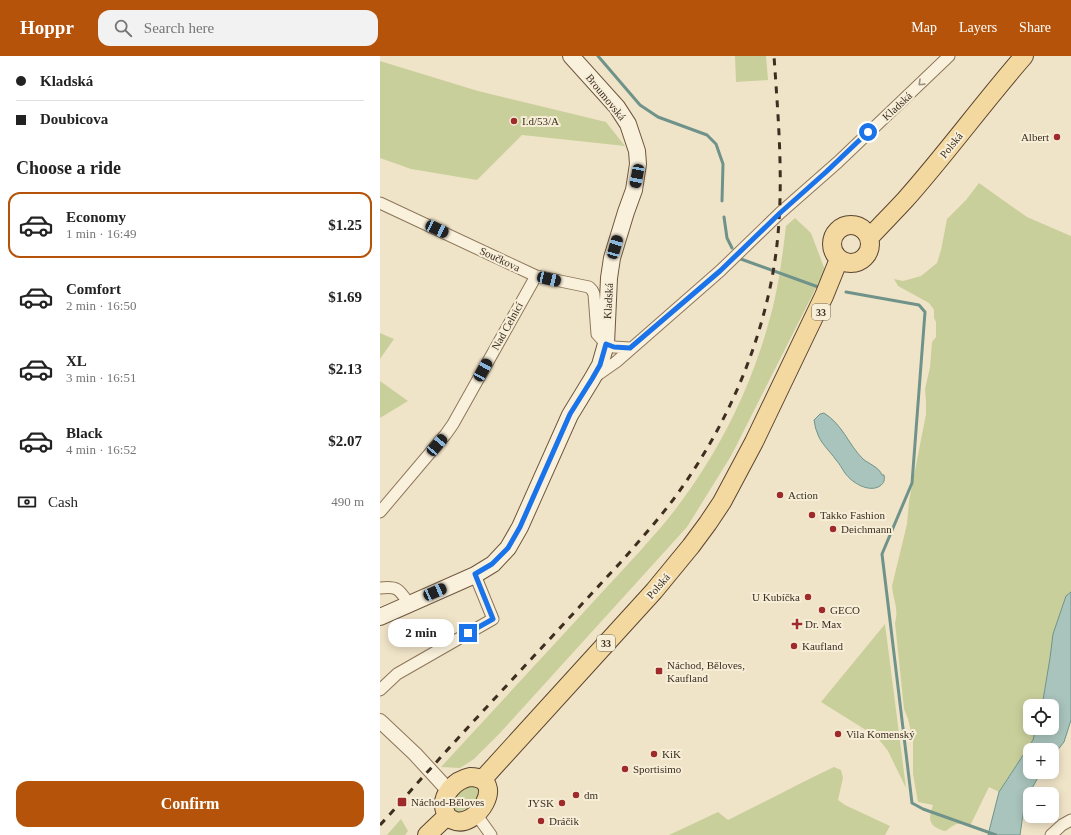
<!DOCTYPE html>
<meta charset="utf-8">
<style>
body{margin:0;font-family:Georgia,serif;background:#f2f2f2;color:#222;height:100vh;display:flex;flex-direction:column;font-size:15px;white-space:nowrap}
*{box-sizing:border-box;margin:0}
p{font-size:13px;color:#767676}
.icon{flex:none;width:22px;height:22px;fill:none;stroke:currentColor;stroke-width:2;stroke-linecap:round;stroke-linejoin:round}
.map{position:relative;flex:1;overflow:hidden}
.sheet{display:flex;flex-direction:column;background:#fff;width:380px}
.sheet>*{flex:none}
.top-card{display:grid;align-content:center;height:88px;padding:0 16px;background:#fff}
.fabs{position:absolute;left:643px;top:643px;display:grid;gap:8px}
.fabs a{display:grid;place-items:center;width:36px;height:36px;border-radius:8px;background:#fff;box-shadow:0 2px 10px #0003;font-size:20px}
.end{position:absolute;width:18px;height:18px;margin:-9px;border:5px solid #1a73e8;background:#fff;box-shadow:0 0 0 2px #fff}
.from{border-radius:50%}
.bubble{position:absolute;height:28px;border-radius:12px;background:#fff;box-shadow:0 2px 10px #0003;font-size:13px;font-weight:700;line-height:28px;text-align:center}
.car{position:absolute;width:12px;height:24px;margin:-12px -6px;border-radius:5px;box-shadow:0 0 3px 1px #0007;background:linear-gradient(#222 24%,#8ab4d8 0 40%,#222 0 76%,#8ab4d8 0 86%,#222 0)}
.top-card b{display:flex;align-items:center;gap:14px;height:38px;font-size:15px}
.top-card b+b{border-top:1px solid #e0e0e0}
.top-card i{width:10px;height:10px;background:#222}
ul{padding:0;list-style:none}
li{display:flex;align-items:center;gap:12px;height:66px;margin:0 8px 6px;padding:0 8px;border:2px solid transparent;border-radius:12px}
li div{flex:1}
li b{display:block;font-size:15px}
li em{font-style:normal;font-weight:700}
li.on{border-color:#b45309}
li>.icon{width:36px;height:36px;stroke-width:1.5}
h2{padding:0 16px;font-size:18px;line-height:48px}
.pay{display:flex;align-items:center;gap:10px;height:44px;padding:0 16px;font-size:15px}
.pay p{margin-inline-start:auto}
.action{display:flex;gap:8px;margin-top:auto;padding:8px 16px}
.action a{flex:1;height:46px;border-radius:12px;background:#b45309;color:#fff;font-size:16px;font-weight:700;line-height:46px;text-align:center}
header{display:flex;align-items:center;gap:24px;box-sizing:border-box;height:56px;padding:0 20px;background:#b45309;color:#fff}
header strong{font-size:19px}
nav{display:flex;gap:22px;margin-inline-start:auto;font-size:14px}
.search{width:280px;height:36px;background:#f2f2f2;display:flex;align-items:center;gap:10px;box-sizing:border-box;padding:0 14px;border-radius:12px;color:#767676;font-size:15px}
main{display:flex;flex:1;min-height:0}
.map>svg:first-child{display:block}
</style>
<header>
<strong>Hoppr</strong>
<div class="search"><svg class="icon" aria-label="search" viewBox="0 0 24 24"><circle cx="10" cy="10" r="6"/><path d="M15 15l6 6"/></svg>Search here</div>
<nav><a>Map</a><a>Layers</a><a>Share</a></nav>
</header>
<main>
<section class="sheet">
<div class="top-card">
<b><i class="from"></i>Kladská</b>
<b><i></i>Doubicova</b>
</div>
<h2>Choose a ride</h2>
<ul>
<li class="on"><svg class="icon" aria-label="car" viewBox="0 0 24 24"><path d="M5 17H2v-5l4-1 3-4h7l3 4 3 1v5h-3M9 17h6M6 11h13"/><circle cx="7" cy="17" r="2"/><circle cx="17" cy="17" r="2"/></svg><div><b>Economy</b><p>1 min · 16:49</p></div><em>$1.25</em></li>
<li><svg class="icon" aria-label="car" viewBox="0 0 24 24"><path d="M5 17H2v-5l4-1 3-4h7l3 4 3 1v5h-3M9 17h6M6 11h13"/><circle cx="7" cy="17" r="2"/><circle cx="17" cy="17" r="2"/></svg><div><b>Comfort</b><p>2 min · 16:50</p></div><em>$1.69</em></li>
<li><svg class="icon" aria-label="car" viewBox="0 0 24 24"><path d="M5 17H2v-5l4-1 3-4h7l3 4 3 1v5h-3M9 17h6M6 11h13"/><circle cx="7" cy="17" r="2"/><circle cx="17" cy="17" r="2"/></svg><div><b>XL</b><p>3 min · 16:51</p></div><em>$2.13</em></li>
<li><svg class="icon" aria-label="car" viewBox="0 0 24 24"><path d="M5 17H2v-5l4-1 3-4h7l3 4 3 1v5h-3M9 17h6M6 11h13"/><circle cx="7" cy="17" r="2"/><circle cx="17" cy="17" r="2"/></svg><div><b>Black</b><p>4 min · 16:52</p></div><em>$2.07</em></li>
</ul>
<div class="pay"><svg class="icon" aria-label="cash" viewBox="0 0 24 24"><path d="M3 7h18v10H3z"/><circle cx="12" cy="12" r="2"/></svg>Cash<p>490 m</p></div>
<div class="action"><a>Confirm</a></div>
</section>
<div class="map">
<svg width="691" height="779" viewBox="0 0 691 779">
<rect width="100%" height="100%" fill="#f0e4c8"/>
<path fill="#c9cf9b" d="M355 0H386L388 24 356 26Z
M0 5 98 35 226 66 245 90 142 79 97 124 31 113 0 102Z
M599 127 647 161 677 174 691 180V536L686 540 673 578 670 602 662 650H650V672H656L653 684 619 736 609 731 590 770C582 767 578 766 571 771 571 771 567 774 566 775 563 775 559 773 557 772 547 767 550 758 553 749L538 746 533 718V685L528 663 524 653 515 567C519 552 513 544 512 530L527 468 529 445 546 358V346L545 333 550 311 552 286 556 281V266L554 262V254L549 247 518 230 514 223 523 225 541 220 557 207 561 194 567 163 586 144Z
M415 162 431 177 445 214 351 400 307 471 120 677 94 703 80 712 61 711 261 494C269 484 278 475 287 464 333 407 368 340 388 269 398 236 402 203 406 170Z
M0 277 14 283 0 303Z
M0 325 28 345 0 362Z
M505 568 526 732 508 695 497 681 441 646Z
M454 711 461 714 463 722 458 744 465 749 510 770 505 779H289L338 756 348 764C383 747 418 728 454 711Z
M87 729 100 732 96 748 84 757 73 755V743Z
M21 763 28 775 25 779H7Z"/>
<path fill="#a9c4bc" stroke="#6f938a" d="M444 357C463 369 468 388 483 403 489 408 499 411 502 419H504C505 424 504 427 500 430 489 437 472 427 465 417 462 413 460 408 456 404 450 395 440 387 437 376 435 372 435 368 434 364L440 358Z
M691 536V664L684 686 672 701V694H650V716H661L650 736 643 758 640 779H608L619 736 653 684 656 672H672V650H662L670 602 673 578 686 540Z"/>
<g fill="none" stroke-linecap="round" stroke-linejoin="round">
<path stroke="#6f938a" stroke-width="3" d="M218 0 260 49 278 61 327 79 336 88 343 108 342 145
M344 161 347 182 352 192
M358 202 441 232
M466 236 539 249 545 256 532 427 502 498 532 747 543 753 616 779"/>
<g stroke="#8d765c" stroke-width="13">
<path id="minor" d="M0 147 156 220 209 231 212 234 214 238 217 278 226 288 234 291 250 292
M216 320 236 306 340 215 400 157 458 106 569 0
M0 456 66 378 73 368 156 220
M0 532C18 530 19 533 29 548
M0 634 17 618 113 563 95 519
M96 758 111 779
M671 779 682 769 691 764"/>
</g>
<g stroke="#8d765c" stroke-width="16">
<path id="tertiary" d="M0 665 35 698 69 735"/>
</g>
<g stroke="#6f573f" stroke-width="18">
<path id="secondary" d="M0 561 95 519 113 508 128 492 140 471 190 359 212 323 220 309 226 288 229 222 232 202 246 156 254 134 258 108 257 95 248 68 237 51 191 0"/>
</g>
<g stroke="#5b4430" stroke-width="20">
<path id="primary" d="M452 188a19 19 0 1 1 38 0a19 19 0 1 1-38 0Z
M489 182C501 169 513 157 525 144 566 98 603 47 644 0
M90 721C129 722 96 775 73 764 69 763 66 759 65 755 60 739 75 724 90 721Z
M102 724 274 535 311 490 328 467 342 446 374 386 444 240 459 203
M47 779 67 760"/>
</g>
<use href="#minor" stroke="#faf1dc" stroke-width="11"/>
<use href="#tertiary" stroke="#faf1dc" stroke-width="14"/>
<use href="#secondary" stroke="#faf1dc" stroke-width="16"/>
<use href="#primary" stroke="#f3d9a0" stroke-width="18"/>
<path stroke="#3d2e20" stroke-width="3" stroke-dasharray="7 7" stroke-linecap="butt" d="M0 769C18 750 34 730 52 711 85 674 119 638 153 601 182 570 211 538 240 507 260 484 280 462 298 437 344 373 377 300 392 222 406 148 399 74 394 0"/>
</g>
<defs><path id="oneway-chevron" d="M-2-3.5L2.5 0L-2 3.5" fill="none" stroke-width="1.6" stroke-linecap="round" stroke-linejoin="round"/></defs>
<use stroke="#9c907e" href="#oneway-chevron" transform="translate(541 27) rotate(136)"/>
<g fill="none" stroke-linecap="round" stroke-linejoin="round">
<path stroke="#1a73e8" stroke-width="5" d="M88 577 113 563 95 518 112 508 128 492 140 471 190 358 212 323 220 309 226 288 234 291 250 292 340 215 400 157 446 116 488 76"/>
</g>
<g fill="#9e2a2b" stroke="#f7eed8" stroke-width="1.5">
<circle cx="134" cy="65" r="4"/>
<circle cx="677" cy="81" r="4"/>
<circle cx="400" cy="439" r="4"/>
<circle cx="432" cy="459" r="4"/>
<circle cx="453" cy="473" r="4"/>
<circle cx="428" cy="541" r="4"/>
<circle cx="442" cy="554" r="4"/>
<path d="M415 562h4v4h4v4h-4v4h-4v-4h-4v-4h4z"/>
<circle cx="414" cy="590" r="4"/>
<rect x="275" y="611" width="8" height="8" rx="2"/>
<circle cx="458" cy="678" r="4"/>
<circle cx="274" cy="698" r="4"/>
<circle cx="245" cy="713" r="4"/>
<circle cx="196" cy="739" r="4"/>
<rect x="17" y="741" width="10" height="10" rx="2"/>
<circle cx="182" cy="747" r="4"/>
<circle cx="161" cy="765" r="4"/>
</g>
<g text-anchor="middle" stroke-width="4" stroke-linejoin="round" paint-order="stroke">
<g fill="#f7eed8" stroke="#756857" stroke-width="1">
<rect x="432" y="248" width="18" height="16" rx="3"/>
<rect x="217" y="579" width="18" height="16" rx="3"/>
</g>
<g font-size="10" font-weight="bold" fill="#3d2e20">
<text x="441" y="260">33</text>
<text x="226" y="591">33</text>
</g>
<g font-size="11" fill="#3d2e20" stroke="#f7eed8">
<text transform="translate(226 41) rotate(51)" y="4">Broumovská</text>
<text transform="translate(517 50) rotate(-43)" y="4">Kladská</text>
<text transform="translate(571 89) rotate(-51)" y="4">Polská</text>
<text transform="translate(120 203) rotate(25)" y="4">Součkova</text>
<text transform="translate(228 245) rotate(-87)" y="4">Kladská</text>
<text transform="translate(127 270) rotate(-61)" y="4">Nad Celnicí</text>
<text transform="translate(278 530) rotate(-49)" y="4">Polská</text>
</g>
<g font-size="11" fill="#3d2e20" stroke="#f7eed8" text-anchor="start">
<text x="142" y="69">I.d/53/A</text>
<text x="669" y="85" text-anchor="end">Albert</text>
<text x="408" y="443">Action</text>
<text x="440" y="463">Takko Fashion</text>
<text x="461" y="477">Deichmann</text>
<text x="420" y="545" text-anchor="end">U Kubíčka</text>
<text x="450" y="558">GECO</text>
<text x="425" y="572">Dr. Max</text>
<text x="422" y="594">Kaufland</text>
<text x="287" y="613">Náchod, Běloves,<tspan x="287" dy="13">Kaufland</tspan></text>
<text x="466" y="682">Vila Komenský</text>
<text x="282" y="702">KiK</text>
<text x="253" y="717">Sportisimo</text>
<text x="204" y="743">dm</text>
<text x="31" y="750">Náchod-Běloves</text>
<text x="174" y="751" text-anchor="end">JYSK</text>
<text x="169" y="769">Dráčik</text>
</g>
</g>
</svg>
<div class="fabs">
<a><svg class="icon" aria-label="locate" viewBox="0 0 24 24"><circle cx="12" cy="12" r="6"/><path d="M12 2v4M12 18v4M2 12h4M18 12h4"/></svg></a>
<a>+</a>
<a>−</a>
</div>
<i class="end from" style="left:488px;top:76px"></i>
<i class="end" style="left:88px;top:577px"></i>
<div class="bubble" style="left:8px;top:563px;width:66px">2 min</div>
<i class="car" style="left:257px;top:120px;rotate:191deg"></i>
<i class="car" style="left:57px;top:173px;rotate:115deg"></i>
<i class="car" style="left:235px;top:191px;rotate:16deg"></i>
<i class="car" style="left:169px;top:223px;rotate:103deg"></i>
<i class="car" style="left:103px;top:314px;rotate:29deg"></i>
<i class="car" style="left:57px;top:389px;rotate:40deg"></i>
<i class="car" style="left:55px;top:536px;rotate:66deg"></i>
</div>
</main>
